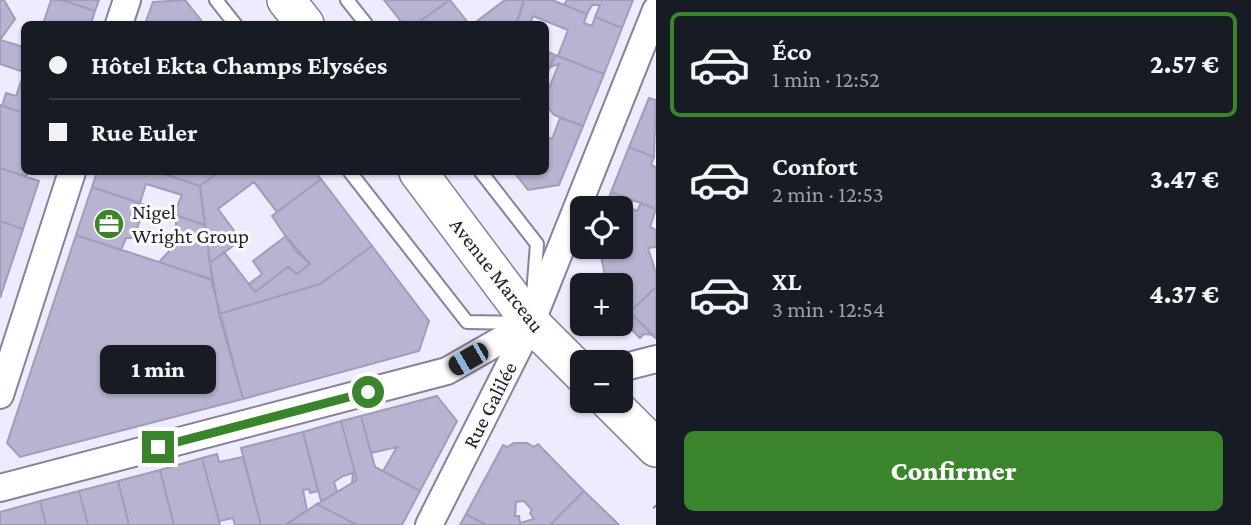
<!DOCTYPE html>
<html lang="fr">
<meta charset="utf-8">
<style>
body{margin:0;font-family:"Crimson Pro",serif;background:#20242c;color:#f1f3f6;height:100vh;display:flex;flex-direction:column;font-size:26px;white-space:nowrap}
*{box-sizing:border-box;margin:0}
p{font-size:23px;color:#9ea1a6}
.icon{flex:none;width:38px;height:38px;fill:none;stroke:currentColor;stroke-width:2;stroke-linecap:round;stroke-linejoin:round}
.map{position:relative;flex:1;overflow:hidden}
.side{display:flex;flex-direction:column;background:#171b24;width:595px}
.side>*{flex:none}
.hud{position:absolute;left:21px;top:21px;width:528px;height:154px;border-radius:10px;box-shadow:0 2px 5px #0004;display:grid;align-content:center;height:154px;padding:0 28px;background:#171b24}
.fabs{position:absolute;left:570px;top:196px;display:grid;gap:14px}
.fabs a{display:grid;place-items:center;width:63px;height:63px;border-radius:10px;background:#171b24;box-shadow:0 2px 5px #0004;font-size:35px}
.end{position:absolute;width:32px;height:32px;margin:-16px;border:9px solid #3a842c;background:#fff;box-shadow:0 0 0 4px #fff}
.from{border-radius:50%}
.bubble{position:absolute;height:49px;border-radius:10px;background:#171b24;box-shadow:0 2px 5px #0004;font-size:23px;font-weight:800;line-height:49px;text-align:center}
.car{position:absolute;width:21px;height:42px;margin:-21px -10px;border-radius:9px;box-shadow:0 0 5px 2px #0007;background:linear-gradient(#222 24%,#8ab4d8 0 40%,#222 0 76%,#8ab4d8 0 86%,#222 0)}
.hud b{display:flex;align-items:center;gap:24px;height:66px;font-size:26px}
.hud b+b{border-top:2px solid #363941}
.hud i{width:18px;height:18px;background:#f1f3f6}
ul{padding:12px 0 0;list-style:none}
li{display:flex;align-items:center;gap:21px;height:105px;margin:0 14px 10px;padding:0 14px;border:4px solid transparent;border-radius:10px}
li div{flex:1}
li b{display:block;font-size:26px}
li em{font-style:normal;font-weight:800}
li.on{border-color:#3a842c}
li>.icon{width:63px;height:63px;stroke-width:1.5}
.primary-button{display:flex;gap:14px;margin-top:auto;padding:14px 28px}
.primary-button a{flex:1;height:80px;border-radius:10px;background:#3a842c;color:#fff;font-size:28px;font-weight:800;line-height:80px;text-align:center}
main{display:flex;flex:1;min-height:0}
.map>svg:first-child{display:block}
</style>
<main>
<div class="map">
<svg width="656" height="525" viewBox="0 0 656 525">
<rect width="100%" height="100%" fill="#eeebfe"/>
<path fill="#b7b3d0" stroke="#a19cb9" stroke-width="2" fill-rule="evenodd" d="M0 0H4L15 19 0 40Z
M51 0H62L95 11 91 24H43Z
M62 0H99L95 11Z
M185 0 204 24H145L153 2Z
M384 0H450L416 24H403Z
M450 0 469 24H416Z
M505 0H524L516 23 473 24Z
M524 0H552L587 14 584 23 592 26 595 17 622 28 604 74 558 56 568 30 533 16 531 21 537 24H517Z
M567 0H633L622 28 595 17 600 5H592L587 14 564 5Z
M0 40 24 47V72L0 64Z
M546 51 555 55 546 76Z
M555 55 604 74 583 126 554 115 546 105V95L559 64 550 67Z
M24 73V113L2 106 6 93 16 96Z
M649 98 656 100 654 157 629 147Z
M0 105 24 113 27 177 0 168Z
M560 118 583 126 559 185 528 190 514 172H546V137L552 139Z
M629 147 654 157 651 165 656 167V209L611 192Z
M0 168 39 181 23 229 0 221Z
M97 172H158L200 186 205 225 166 212 177 207 182 195 146 184 140 203 92 187Z
M158 172H219L200 186Z
M219 172H315L321 179 277 212 254 182 218 209 241 240 210 263 200 186Z
M321 179 372 246 320 284 219 314 210 263 224 252 255 292 288 267 297 274 310 264 295 250 272 216Z
M92 187 145 205 134 238H126L121 250 76 235Z
M611 192 633 200 630 208 637 211 641 203 656 209 650 227 656 230V247L648 248 656 273V287L630 312 621 304V285H607L599 247H621V208H605Z
M175 215 205 225 212 280 159 262 173 247 177 233Z
M0 221 23 229 0 298Z
M76 235 211 279 243 399 20 457 7 443Z
M286 236 310 264 297 274 288 267 255 292 249 284 262 274 253 261Z
M372 246 429 321 419 351 243 399 219 314 320 284Z
M656 287V338H655L630 312Z
M630 313 644 326 653 335 644 334 640 338 623 321Z
M437 396 457 421 420 491 383 471 397 447 371 453 361 416Z
M361 416 375 467 420 491 402 525H357L317 504 357 480 341 421Z
M341 421 357 480 352 483 353 473 343 476 334 482 337 492 321 501 303 432Z
M303 432 318 491 310 493 309 489 303 490 307 510 285 525H261L241 448Z
M514 443H527L534 447 538 444 584 491 550 525H486L466 514 503 445 507 447ZM524 501 532 510 530 513 534 519 520 523 519 516H515L516 502Z
M217 454 219 462 243 457 261 525H235L233 518 219 521 202 458Z
M202 458 220 525H174L160 470Z
M160 470 174 525H129L118 481Z
M118 481 129 525H88L79 491Z
M79 491 88 525H46L40 501Z
M584 491 613 519 619 525H550Z
M40 501 46 525H0V512Z
M317 504 357 525 287 524Z
M466 514 486 525H460Z"/>
<g fill="none" stroke-linecap="round" stroke-linejoin="round">
<g stroke="#86819d" stroke-width="16">
<path id="service" d="M216 0 235 24
M347 0 366 24
M350 172 467 322 519 323
M481 172 537 244 533 295"/>
</g>
<g stroke="#86819d" stroke-width="30">
<path id="minor" d="M119 24 127 0
M621 368 656 359
M0 395 72 172
M0 488 447 371 531 323
M429 525 531 323 656 10"/>
</g>
<g stroke="#86819d" stroke-width="40">
<path id="secondary" d="M286 0 305 24
M418 172 531 323 583 375
M609 401 656 448"/>
</g>
<path stroke="#898796" stroke-width="4.5" stroke-dasharray="2 5" stroke-linecap="butt" d="M654 506 656 508"/>
<use href="#service" stroke="#fff" stroke-width="12"/>
<use href="#minor" stroke="#fff" stroke-width="26"/>
<use href="#secondary" stroke="#fff" stroke-width="37"/>
</g>
<g fill="none" stroke-linecap="round" stroke-linejoin="round">
<path stroke="#3a842c" stroke-width="9" d="M158 447 368 392"/>
</g>
<defs>
<g id="office-disc" transform="scale(1.575)"><circle r="9.5" fill="#3a842c" stroke="#fbfbfb"/><path d="M-6-3h4V-5.5h4V-3h4V5H-6ZM-1-4.5V-3h2v-1.5ZM-6 0V1H6V0Z" fill="#fff"/></g>
</defs>
<g fill-rule="evenodd">
<use href="#office-disc" x="109" y="224"/>
</g>
<g text-anchor="middle" stroke-width="6" stroke-linejoin="round" paint-order="stroke">
<g font-size="21" fill="#211f2a" stroke="#fbfbfb" text-anchor="start">
<text x="132" y="219">Nigel<tspan x="132" dy="24">Wright Group</tspan></text>
</g>
<g font-size="21" fill="#211f2a" stroke="#fbfbfb">
<text transform="translate(497 275) rotate(52)" y="7">Avenue Marceau</text>
<text transform="translate(490 405) rotate(-63)" y="7">Rue Galilée</text>
</g>
</g>
</svg>
<div class="fabs">
<a><svg class="icon" aria-label="locate" viewBox="0 0 24 24"><circle cx="12" cy="12" r="6"/><path d="M12 2v4M12 18v4M2 12h4M18 12h4"/></svg></a>
<a>+</a>
<a>−</a>
</div>
<i class="end from" style="left:368px;top:392px"></i>
<i class="end" style="left:158px;top:447px"></i>
<div class="bubble" style="left:100px;top:345px;width:116px">1 min</div>
<i class="car" style="left:468px;top:359px;rotate:240deg"></i>
<div class="hud">
<b><i class="from"></i>Hôtel Ekta Champs Elysées</b>
<b><i></i>Rue Euler</b>
</div>
</div>
<section class="side">
<ul>
<li class="on"><svg class="icon" aria-label="car" viewBox="0 0 24 24"><path d="M5 17H2v-5l4-1 3-4h7l3 4 3 1v5h-3M9 17h6M6 11h13"/><circle cx="7" cy="17" r="2"/><circle cx="17" cy="17" r="2"/></svg><div><b>Éco</b><p>1 min · 12:52</p></div><em>2.57 €</em></li>
<li><svg class="icon" aria-label="car" viewBox="0 0 24 24"><path d="M5 17H2v-5l4-1 3-4h7l3 4 3 1v5h-3M9 17h6M6 11h13"/><circle cx="7" cy="17" r="2"/><circle cx="17" cy="17" r="2"/></svg><div><b>Confort</b><p>2 min · 12:53</p></div><em>3.47 €</em></li>
<li><svg class="icon" aria-label="car" viewBox="0 0 24 24"><path d="M5 17H2v-5l4-1 3-4h7l3 4 3 1v5h-3M9 17h6M6 11h13"/><circle cx="7" cy="17" r="2"/><circle cx="17" cy="17" r="2"/></svg><div><b>XL</b><p>3 min · 12:54</p></div><em>4.37 €</em></li>
</ul>
<div class="primary-button"><a>Confirmer</a></div>
</section>
</main>
